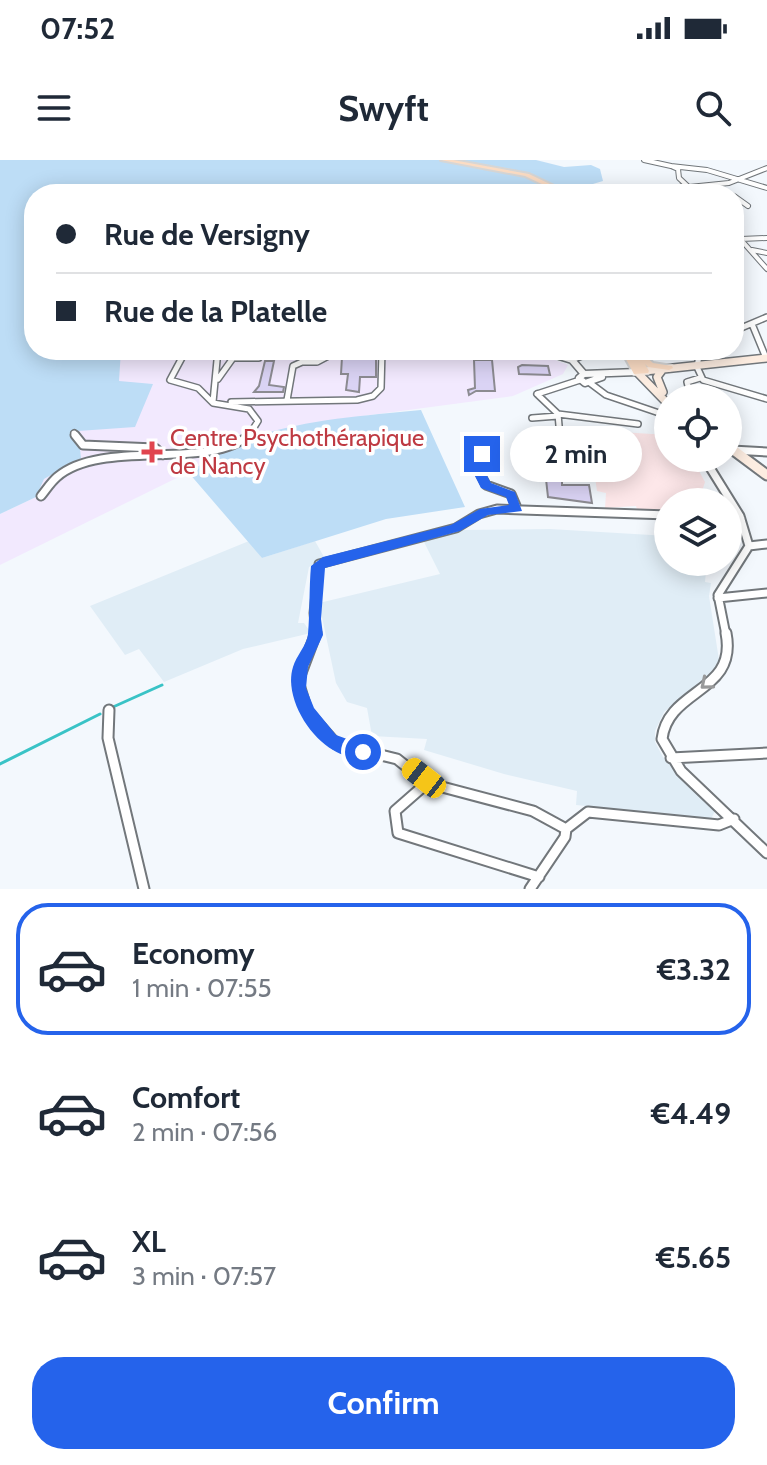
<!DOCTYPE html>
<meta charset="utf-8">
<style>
body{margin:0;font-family:Cabin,sans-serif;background:#f2f2f3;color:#1f2937;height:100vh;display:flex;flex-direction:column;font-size:30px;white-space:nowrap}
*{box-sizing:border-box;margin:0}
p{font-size:26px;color:#747a83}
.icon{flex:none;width:44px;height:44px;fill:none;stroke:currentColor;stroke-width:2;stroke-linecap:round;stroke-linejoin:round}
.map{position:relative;height:729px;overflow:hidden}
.drawer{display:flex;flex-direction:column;background:#fff;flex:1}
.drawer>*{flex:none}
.guide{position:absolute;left:24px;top:24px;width:720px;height:176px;border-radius:32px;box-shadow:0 4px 20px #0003;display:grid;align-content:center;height:176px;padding:0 32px;background:#fff}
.tools{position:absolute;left:654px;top:224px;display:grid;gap:16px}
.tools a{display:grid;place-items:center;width:88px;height:88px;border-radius:50%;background:#fff;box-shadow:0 4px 20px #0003;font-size:40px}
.end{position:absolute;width:36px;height:36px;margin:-18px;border:10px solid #2563eb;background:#fff;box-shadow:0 0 0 4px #fff}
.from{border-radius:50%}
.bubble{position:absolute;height:56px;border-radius:28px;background:#fff;box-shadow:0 4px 20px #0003;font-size:26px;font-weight:700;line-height:56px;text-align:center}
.car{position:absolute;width:24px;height:48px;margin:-24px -12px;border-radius:10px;box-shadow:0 0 6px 2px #0007;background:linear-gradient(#f5c518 24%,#345 0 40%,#f5c518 0 76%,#345 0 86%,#f5c518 0)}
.guide b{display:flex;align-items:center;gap:28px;height:76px;font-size:30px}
.guide b+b{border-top:2px solid #e0e1e3}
.guide i{width:20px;height:20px;background:#1f2937}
ul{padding:14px 0 0;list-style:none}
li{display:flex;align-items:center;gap:24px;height:132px;margin:0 16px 12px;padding:0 16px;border:4px solid transparent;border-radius:32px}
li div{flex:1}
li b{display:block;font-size:30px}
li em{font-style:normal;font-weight:700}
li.active{border-color:#2563eb}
li>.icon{width:72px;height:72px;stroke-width:1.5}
.cta{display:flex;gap:16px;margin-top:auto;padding:16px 32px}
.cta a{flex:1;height:92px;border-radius:32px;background:#2563eb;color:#fff;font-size:32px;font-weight:700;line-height:92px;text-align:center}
.status{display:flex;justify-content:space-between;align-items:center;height:56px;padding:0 40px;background:#fff;direction:ltr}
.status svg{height:22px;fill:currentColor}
header{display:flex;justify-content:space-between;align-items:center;height:104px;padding:0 32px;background:#fff;font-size:36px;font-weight:700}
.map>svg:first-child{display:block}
</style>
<div class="status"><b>07:52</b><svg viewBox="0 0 49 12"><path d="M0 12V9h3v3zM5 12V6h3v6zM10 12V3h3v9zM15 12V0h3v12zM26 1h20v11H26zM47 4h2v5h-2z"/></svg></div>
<header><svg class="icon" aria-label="menu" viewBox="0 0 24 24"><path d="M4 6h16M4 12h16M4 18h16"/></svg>Swyft<svg class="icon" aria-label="search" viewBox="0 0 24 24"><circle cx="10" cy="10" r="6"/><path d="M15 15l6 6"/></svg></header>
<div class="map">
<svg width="767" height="729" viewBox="0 0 767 729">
<rect width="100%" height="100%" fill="#f3f8fd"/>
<path fill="#e0edf6" d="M550 369 668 376V402H707L705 422 711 423 709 436 719 500 715 509 664 552 655 571V582L663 597 715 651 711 659 576 645 577 631 504 614 424 590 427 579 372 576 367 548 347 542 336 523 319 443 440 414 423 380 463 370Z
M249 381 262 398 315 381 324 397 309 407 298 463H304L311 473 243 489 164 522 139 489 125 495 90 446Z"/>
<path fill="#fde7e9" d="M588 270 668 275V298H692L705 322 699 340 702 342H668V352L637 349 636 346 605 348 606 333 597 331Z"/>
<path fill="#f2e9fe" d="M49 190H586L554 192 550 198 568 205 563 214 513 236 318 262 245 280 197 308 0 405V354L36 337 44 319 81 298 77 271Z"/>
<path fill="#bdddf6" d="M0 0H536L564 7 591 5 600 9 603 21 559 34H34V190H121L119 221 153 224 135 267 78 271 81 298 44 319 36 337 0 354Z
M421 250 465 347 386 359 262 398 188 312C208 302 227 286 248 279 304 259 363 256 421 250Z"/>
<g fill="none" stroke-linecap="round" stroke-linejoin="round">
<path stroke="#39c3c6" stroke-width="3" d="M113 547 162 525
M0 604 100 554"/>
</g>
<path fill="#dad3f4" stroke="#8c8b91" stroke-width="2" d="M342 197H376V217H360L359 232 346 230 348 214H341Z
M474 200H492L495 231H476L469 235 468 230 475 228Z
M265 201H274L269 225 284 227 283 232H254L259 226Z
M522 205 548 206 550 215 519 214 518 207Z
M546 319 562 320V325H589L592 343 548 337Z"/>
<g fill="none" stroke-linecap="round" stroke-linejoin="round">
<g stroke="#72777b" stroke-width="6">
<path id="minor-far3" d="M644 0 671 6
M689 27 729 23 767 8
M621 34 687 26
M696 34 679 18 678 9 671 6 707 10 767 28
M734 36 748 46
M734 72 767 109
M741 79 767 78
M752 90 767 93"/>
</g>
<g stroke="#72777b" stroke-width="8">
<path id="minor-far2" d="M752 164 766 198
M734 171 767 157
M212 190 185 192 170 220 198 228 213 243 249 249 258 261 248 277
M303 190 302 202H317L334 193
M328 190 436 193
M700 190 697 207 703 220 767 239
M442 193 559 196
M572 200 596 190
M218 219 233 198H259L263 190
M590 223 606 235 668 256
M537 234 580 220
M537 234 558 254 560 277
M691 238 687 222 700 218
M287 240 293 206 302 202
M213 242 218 190
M231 242 357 240 373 236 381 228 382 190
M558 254 638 264
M532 258 558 256
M74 273 76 277"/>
</g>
<g stroke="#72777b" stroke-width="11">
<path id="minor-far1" d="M75 275 83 285 155 288 163 295
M498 288 479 295 474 302 486 325 511 334 517 348
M732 290 767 292
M704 298 740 356 749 386 718 435 726 475
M536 299 558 301 562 298 560 275
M41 336C46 330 51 322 57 317 102 278 209 311 249 275
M728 358 741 359
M749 386 767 384
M718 438 767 433
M316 475 314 453 319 404 456 368 479 354 497 349 668 355"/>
</g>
<g stroke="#72777b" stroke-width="13">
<path id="minor" d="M316 473 298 521 307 551 336 584 397 599 427 623
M726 473C738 533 668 528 662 579L681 611 767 693
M109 550 108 578 144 729
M671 598 767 593
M427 623 395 651 398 673 539 717
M427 623 533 651 566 669
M566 669 588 652 719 665 734 659
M530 729 565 677 566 669"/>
</g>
<g stroke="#72777b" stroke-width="9">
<path id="tertiary" d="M559 196 572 200 584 214
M584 214 637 212
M584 214 579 218 585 223 602 217"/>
</g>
<g stroke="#72777b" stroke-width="10">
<path id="secondary-far1" d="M663 209 657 217 663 232
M645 211 767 198
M637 212 668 244"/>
</g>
<g stroke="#72777b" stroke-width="13">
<path id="secondary" d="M728 286 767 315"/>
</g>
<g stroke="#d6d6d6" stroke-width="4">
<path id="primary" d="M441 0H453L529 14 571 34H563L525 16Z
M621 190H636L640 196H645L653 203 672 206 673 208 669 210 648 207 645 204 649 211 648 213 634 214Z"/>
</g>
<use href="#minor-far3" stroke="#fff" stroke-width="4"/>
<use href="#minor-far2" stroke="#fff" stroke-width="5"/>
<use href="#minor-far1" stroke="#fff" stroke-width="7"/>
<use href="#minor" stroke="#fff" stroke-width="9"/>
<use href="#tertiary" stroke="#fff" stroke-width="6"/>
<use href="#secondary-far1" stroke="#fdede1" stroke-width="7"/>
<use href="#secondary" stroke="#fdede1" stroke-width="9"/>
<use href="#primary" fill="#fbdcc4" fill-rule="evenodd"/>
</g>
<defs><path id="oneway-chevron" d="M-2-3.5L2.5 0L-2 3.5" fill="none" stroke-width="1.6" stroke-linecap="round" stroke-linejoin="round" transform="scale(2)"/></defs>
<use stroke="#98999a" href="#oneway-chevron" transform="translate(706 524) rotate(140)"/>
<path fill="#2563eb" d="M478 291 488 294 480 303 491 323 515 332 522 351 488 355 460 371 325 408 321 459 323 475 308 507 306 528 314 548 336 575 369 587 371 592 363 599C353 597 342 596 333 590 308 576 284 536 293 507 296 496 307 485 308 474 310 452 309 428 311 406L323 397 451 365 480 349 509 345 506 337 481 328 468 302Z"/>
<path fill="#e0444e" stroke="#fff" stroke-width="3" d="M148 280h8v8h8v8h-8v8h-8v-8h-8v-8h8z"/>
<g text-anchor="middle" stroke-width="7" stroke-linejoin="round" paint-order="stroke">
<g font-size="24" fill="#be3a42" stroke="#fff" text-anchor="start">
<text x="170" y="286">Centre Psychothérapique<tspan x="170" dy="28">de Nancy</tspan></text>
</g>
</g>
</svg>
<div class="tools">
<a><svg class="icon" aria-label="locate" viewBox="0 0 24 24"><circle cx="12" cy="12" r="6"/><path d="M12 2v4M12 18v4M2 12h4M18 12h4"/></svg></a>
<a><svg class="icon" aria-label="layers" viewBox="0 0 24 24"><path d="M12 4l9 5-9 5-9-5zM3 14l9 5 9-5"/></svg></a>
</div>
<i class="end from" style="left:363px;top:592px"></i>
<i class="end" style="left:482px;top:294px"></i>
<div class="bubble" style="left:510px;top:266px;width:132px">2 min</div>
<i class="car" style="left:424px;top:618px;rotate:308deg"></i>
<div class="guide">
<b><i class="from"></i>Rue de Versigny</b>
<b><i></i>Rue de la Platelle</b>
</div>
</div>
<section class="drawer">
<ul>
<li class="active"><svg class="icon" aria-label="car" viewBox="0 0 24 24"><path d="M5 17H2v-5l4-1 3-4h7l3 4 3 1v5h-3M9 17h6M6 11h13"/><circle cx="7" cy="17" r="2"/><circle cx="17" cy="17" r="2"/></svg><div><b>Economy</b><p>1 min · 07:55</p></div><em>€3.32</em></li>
<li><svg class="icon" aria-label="car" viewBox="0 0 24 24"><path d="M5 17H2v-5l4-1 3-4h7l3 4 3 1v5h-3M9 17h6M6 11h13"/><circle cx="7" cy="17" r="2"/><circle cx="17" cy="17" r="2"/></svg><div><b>Comfort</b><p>2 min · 07:56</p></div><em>€4.49</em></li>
<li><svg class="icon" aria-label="car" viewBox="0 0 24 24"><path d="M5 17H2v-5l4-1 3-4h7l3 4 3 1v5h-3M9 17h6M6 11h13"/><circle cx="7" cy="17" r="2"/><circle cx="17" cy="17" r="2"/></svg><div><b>XL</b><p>3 min · 07:57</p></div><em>€5.65</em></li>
</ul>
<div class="cta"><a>Confirm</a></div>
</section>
